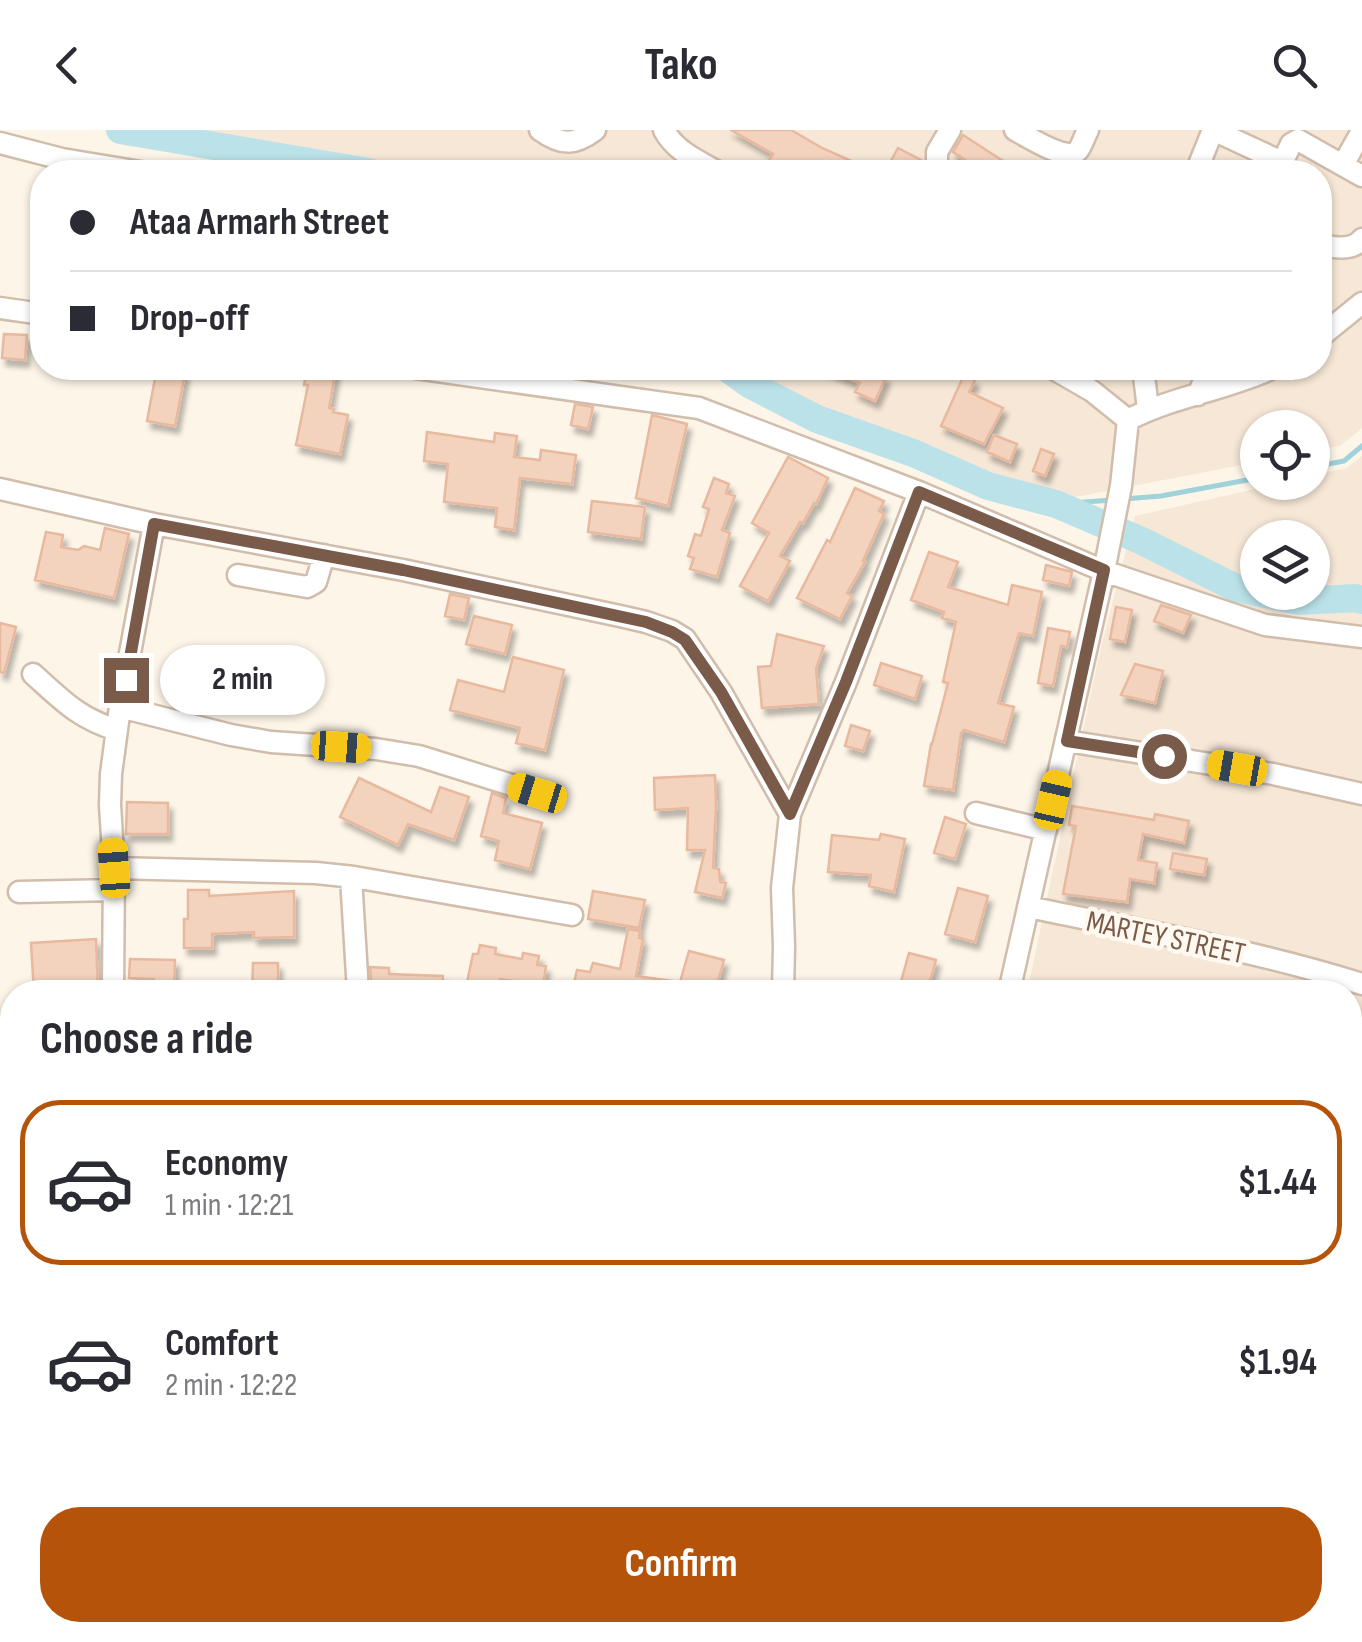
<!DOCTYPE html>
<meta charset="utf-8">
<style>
body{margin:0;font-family:"Sofia Sans Condensed",sans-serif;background:#f7f7f7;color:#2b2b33;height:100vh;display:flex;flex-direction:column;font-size:38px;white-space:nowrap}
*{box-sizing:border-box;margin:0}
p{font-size:32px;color:#7c7c81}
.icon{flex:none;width:55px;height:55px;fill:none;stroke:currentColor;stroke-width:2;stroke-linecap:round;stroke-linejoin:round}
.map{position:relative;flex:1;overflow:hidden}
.panel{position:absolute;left:0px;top:850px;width:1362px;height:662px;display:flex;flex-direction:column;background:#fff;border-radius:40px 40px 0 0;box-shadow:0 2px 8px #0004}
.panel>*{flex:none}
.banner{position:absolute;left:30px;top:30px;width:1302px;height:220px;border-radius:40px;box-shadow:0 2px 8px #0004;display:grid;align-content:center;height:220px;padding:0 40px;background:#fff}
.buttons{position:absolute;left:1240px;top:280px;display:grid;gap:20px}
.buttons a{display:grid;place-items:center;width:90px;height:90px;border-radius:50%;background:#fff;box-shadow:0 2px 8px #0004;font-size:50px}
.end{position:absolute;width:45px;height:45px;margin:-22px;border:12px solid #7a5b4a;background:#fff;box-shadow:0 0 0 5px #fff}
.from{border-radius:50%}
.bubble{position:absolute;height:70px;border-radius:35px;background:#fff;box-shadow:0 2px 8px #0004;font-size:32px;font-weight:700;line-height:70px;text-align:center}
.car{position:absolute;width:30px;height:60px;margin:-30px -15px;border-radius:12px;box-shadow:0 0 8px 2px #0007;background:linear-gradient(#f5c518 24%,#345 0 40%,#f5c518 0 76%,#345 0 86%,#f5c518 0)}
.banner b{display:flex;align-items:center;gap:35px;height:95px;font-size:38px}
.banner b+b{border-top:2px solid #e1e1e2}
.banner i{width:25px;height:25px;background:#2b2b33}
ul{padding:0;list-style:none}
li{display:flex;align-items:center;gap:30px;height:165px;margin:0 20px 15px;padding:0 20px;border:5px solid transparent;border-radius:40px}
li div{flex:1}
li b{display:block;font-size:38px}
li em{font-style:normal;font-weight:700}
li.current{border-color:#b45309}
li>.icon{width:90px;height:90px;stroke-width:1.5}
h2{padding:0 40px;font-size:45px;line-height:120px}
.button{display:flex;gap:20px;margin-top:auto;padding:20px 40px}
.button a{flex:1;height:115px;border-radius:40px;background:#b45309;color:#fff;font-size:40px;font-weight:700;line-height:115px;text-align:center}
header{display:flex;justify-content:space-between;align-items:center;height:130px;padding:0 40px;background:#fff;font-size:45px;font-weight:700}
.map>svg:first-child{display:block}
</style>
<header><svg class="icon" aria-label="back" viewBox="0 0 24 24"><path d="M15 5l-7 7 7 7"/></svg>Tako<svg class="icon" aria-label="search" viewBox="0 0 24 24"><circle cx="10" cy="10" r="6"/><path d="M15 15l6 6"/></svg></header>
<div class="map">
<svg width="1362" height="1512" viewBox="0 0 1362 1512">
<defs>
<filter id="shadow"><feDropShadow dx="4" dy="7" stdDeviation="2.5" flood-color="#0004"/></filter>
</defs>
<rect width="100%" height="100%" fill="#fdf5e8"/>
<path fill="#f6e7d6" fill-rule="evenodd" d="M196 0H1362V298L1340 316 1313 321 1312 298H1258L1257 332 1070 368 970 340 764 251 747 238H1320V42H416Z
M1362 326V1512H984V1500H1350V862H1027L1100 521 1135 386 1282 353 1312 352 1313 345 1347 338ZM1258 408H1312V462H1258Z"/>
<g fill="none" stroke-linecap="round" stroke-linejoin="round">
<path stroke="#a0d2db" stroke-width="5" d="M1312 337 1344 331 1362 316
M1124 369 1161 366 1258 348
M1056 374 1113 370"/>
<path stroke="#bbe2e9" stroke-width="28" d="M120 0 369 42
M727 238 749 254 817 289 913 323 988 356 1056 374 1142 411 1236 458 1299 471 1356 468 1362 470"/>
</g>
<path fill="#f4d3be" stroke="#e8b99e" stroke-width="2.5" filter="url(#shadow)" d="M731 0H791L822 18 876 42H807L788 33 783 42H762L773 24Z
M963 5 1020 42H984L953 22Z
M898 18 921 30 914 42H885Z
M4 204 27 205 25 230 2 228Z
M157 238 185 243 175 296 147 291Z
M307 238H336L329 278 334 279 333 282 348 285 340 324 296 315 308 255H304Z
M823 238H865L886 247 875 271 855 262 860 253Z
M964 245 975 250 969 262 1003 278 984 314 941 296Z
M575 274 593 277 588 299 571 295Z
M652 285 687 294 668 376 636 368Z
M427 302 494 312 495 303 517 306 514 327 540 330 541 320 576 325 572 354 520 348 514 400 495 397 497 378 444 372 448 334 424 331Z
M994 305 1017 314 1010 332 987 322Z
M1041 319 1054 324 1045 346 1033 341Z
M788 327 828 348 816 374 814 373 803 393 800 392 780 426 790 431 768 471 740 456 769 403 752 393Z
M714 348 729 354 726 363 735 366 722 400 730 403 717 447 690 439 694 428 688 426 695 404 701 406 709 379 703 377Z
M855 358 884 371 879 381 884 384 863 431 865 432 847 463 852 466 840 489 797 468 827 410 830 412Z
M592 371 645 377 641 409 588 402Z
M105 398 129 404 114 468 35 450 46 402 63 405 61 417 78 420 84 416 100 420Z
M929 422 958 432 948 457 1008 475 1012 455 1042 462 1033 506 1019 503 998 573 1014 577 1004 612 964 600 961 603 953 660 924 656 931 614H932L948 553 943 552 956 492 942 488 944 482 911 470Z
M1046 435 1072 442 1069 456 1043 450Z
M450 464 469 468 464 490 445 486Z
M1161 475 1191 485 1183 503 1154 491Z
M1116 477 1132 480 1125 512 1110 509Z
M474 486 512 495 505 524 466 514Z
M0 493 16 497 4 543 0 542Z
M1048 498 1070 502 1067 517 1061 516 1053 556 1038 553Z
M777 504 824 516 816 539 819 574 762 578 758 537 771 536Z
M513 527 564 540 545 620 516 613 520 598 450 580 458 550 504 562Z
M881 533 922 546 915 569 874 555Z
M1135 534 1163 541 1155 573 1121 565Z
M851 595 870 601 863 621 845 616Z
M715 645 716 677 713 738 719 739 720 752 726 753 722 768 695 762 705 720H687L688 678 655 680 654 648Z
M359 648 431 682 440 657 469 667 454 710 408 694 398 715 340 687Z
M492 663 506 668 503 683 542 693 530 739 495 730 499 711 481 706Z
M127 672 168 673V704H126Z
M1072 676 1154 690 1155 684 1189 691 1184 713 1143 704 1138 730 1157 733 1154 753 1130 749 1127 772 1063 764 1076 696 1069 695Z
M945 687 966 694 955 729 934 723Z
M881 704 905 709 894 762 869 756 871 745 828 742 832 705 879 710Z
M1173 723 1207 729 1204 745 1170 739Z
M958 758 988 766 975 812 945 804Z
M188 760H209V766L294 761V807L254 808V802L212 804V818H184V789H188Z
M593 761 645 770 639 798 588 789Z
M628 799 640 801 639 808 643 809 636 846 680 852 689 821 724 830 715 862H572L577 840 590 842 593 833 620 839Z
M96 809 98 862H34L31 813Z
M480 815 496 818 495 824 522 829 523 823 539 826 537 835 546 836 543 856 500 849 497 862H465L473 824H478Z
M909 823 936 830 927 862H898Z
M130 829 175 830 174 862H153L154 849 129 848Z
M253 833H278V862H252Z
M370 837 389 838V844L443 846 442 862H372Z
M0 949 12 950V1016L0 1015Z
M0 1464H12V1495H0Z
M698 1500H744V1512H699Z"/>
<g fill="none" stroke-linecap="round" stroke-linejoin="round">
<g stroke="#d1bdac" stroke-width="25">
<path id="minor" d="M540 0C561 15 574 16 595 0
M664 0C675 21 698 31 718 42
M1015 0C1026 6 1066 31 1076 22 1081 19 1085 5 1088 0
M0 13 62 29 141 42
M1344 33 1362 1
M937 42V22L950 0
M1196 42 1213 0 1282 32
M1278 42 1291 14 1298 10 1362 46
M1320 114C1333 118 1353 121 1362 109
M0 178 42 184
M1320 207 1362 173
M416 238 699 278 919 362 1104 441 1265 495 1362 507
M1052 238 1092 261 1128 290
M1143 238 1148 279
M1198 265 1209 238
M1128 290C1174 266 1226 260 1273 238
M0 359 154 394 403 440 620 486 646 492 672 501 685 509 721 562 790 684
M238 445 307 457 316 452 324 425
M33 544C62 570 78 588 117 600
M120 577 231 605 271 612 376 619 419 626 537 663
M1067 611 1273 644 1362 664
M976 683 1046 700
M114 738 316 743 354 747 572 785
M351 747 358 862
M19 762 114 760
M1028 777C1140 800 1253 820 1362 854
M113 862 114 738 110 675 111 644 120 577 154 394
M783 862 784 816 782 758 790 684 846 552 919 362
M1009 862 1104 441 1121 356 1128 290
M0 908 12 909
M0 1079H12
M1350 1107H1362
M1350 1286H1362
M0 1432H12
M1350 1480H1362
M235 1500 236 1512
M426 1500V1512
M786 1500V1512
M972 1500 973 1512
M139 1508 204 1512
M51 1512V1500
M605 1512V1500
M1164 1512V1500"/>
</g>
<use href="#minor" stroke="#fff" stroke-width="20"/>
</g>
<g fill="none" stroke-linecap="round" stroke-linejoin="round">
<path stroke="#7a5b4a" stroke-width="12" d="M126 550 154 394 403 440 646 492 672 502 685 510 721 562 790 684 846 552 919 362 1104 440 1067 611 1164 626"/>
</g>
<g text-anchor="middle" stroke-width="9" stroke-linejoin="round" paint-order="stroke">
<g font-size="30" fill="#7a5b4a" stroke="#fff9f0">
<text transform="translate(1166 807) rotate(12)" y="10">MARTEY STREET</text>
</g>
</g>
</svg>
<div class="buttons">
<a><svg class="icon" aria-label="locate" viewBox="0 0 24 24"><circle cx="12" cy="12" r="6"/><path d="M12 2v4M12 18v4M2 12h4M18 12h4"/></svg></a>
<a><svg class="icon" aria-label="layers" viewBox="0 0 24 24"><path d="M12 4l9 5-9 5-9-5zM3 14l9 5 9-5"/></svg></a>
</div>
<i class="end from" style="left:1164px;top:626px"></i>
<i class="end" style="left:126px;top:550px"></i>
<div class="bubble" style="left:160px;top:515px;width:165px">2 min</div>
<i class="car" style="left:341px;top:617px;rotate:94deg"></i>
<i class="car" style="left:1237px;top:638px;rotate:280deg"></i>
<i class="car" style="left:537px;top:663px;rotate:287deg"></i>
<i class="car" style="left:1053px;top:670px;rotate:13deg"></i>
<i class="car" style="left:114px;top:738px;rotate:356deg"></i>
<div class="banner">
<b><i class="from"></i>Ataa Armarh Street</b>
<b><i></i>Drop-off</b>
</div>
<section class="panel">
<h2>Choose a ride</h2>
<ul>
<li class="current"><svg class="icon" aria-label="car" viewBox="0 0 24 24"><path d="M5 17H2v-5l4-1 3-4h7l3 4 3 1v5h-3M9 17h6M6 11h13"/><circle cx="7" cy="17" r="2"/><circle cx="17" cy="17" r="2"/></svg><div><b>Economy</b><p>1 min · 12:21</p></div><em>$1.44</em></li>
<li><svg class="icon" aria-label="car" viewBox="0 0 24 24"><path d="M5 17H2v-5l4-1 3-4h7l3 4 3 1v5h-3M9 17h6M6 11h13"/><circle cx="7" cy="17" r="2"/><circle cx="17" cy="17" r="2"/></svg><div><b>Comfort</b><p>2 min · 12:22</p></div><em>$1.94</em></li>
</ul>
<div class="button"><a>Confirm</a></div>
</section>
</div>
